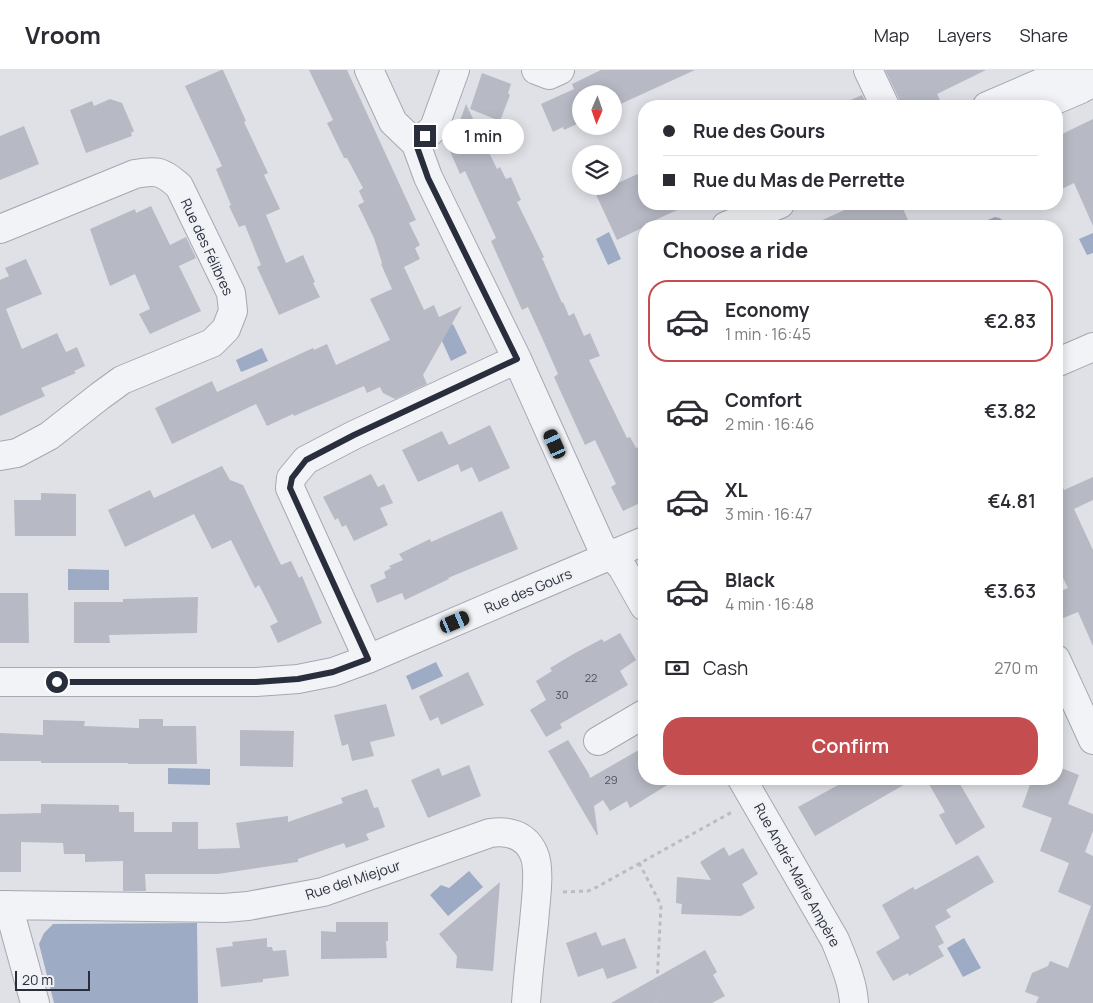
<!DOCTYPE html>
<meta charset="utf-8">
<style>
body{margin:0;font-family:Manrope,sans-serif;background:#f7f7f7;color:#2b2b33;height:100vh;display:flex;flex-direction:column;font-size:19px;white-space:nowrap}
*{box-sizing:border-box;margin:0}
p{font-size:16px;color:#7c7c81}
.icon{flex:none;width:28px;height:28px;fill:none;stroke:currentColor;stroke-width:2;stroke-linecap:round;stroke-linejoin:round}
.map{position:relative;flex:1;overflow:hidden}
.drawer{position:absolute;left:638px;top:150px;width:425px;height:565px;display:flex;flex-direction:column;background:#fff;border-radius:20px;box-shadow:0 2px 12px #0003}
.drawer>*{flex:none}
.top-card{position:absolute;left:638px;top:30px;width:425px;height:110px;border-radius:20px;box-shadow:0 2px 12px #0003;display:grid;align-content:center;height:110px;padding:0 25px;background:#fff}
.needle{width:32px;rotate:182deg}
.buttons{position:absolute;left:572px;top:15px;display:grid;gap:10px}
.buttons a{display:grid;place-items:center;width:50px;height:50px;border-radius:50%;background:#fff;box-shadow:0 2px 12px #0003;font-size:25px}
.scale{position:absolute;left:15px;bottom:12px;width:75px;box-sizing:border-box;padding-left:5px;border:2px solid #292e3d;border-top:0;font-size:14px;line-height:18px;white-space:nowrap;color:#292e3d;-webkit-text-stroke:4px #eff1f5;paint-order:stroke}
.end{position:absolute;width:22px;height:22px;margin:-11px;border:6px solid #292e3d;background:#fff;box-shadow:0 0 0 2px #fff}
.from{border-radius:50%}
.bubble{position:absolute;height:35px;border-radius:18px;background:#fff;box-shadow:0 2px 12px #0003;font-size:16px;font-weight:600;line-height:35px;text-align:center}
.car{position:absolute;width:15px;height:30px;margin:-15px -8px;border-radius:6px;box-shadow:0 0 4px 1px #0007;background:linear-gradient(#222 24%,#8ab4d8 0 40%,#222 0 76%,#8ab4d8 0 86%,#222 0)}
.top-card b{display:flex;align-items:center;gap:18px;height:48px;font-size:19px}
.top-card b+b{border-top:1px solid #e1e1e2}
.top-card i{width:12px;height:12px;background:#2b2b33}
ul{padding:0;list-style:none}
li{display:flex;align-items:center;gap:15px;height:82px;margin:0 10px 8px;padding:0 15px;border:2px solid transparent;border-radius:20px}
li div{flex:1}
li b{display:block;font-size:19px}
li em{font-style:normal;font-weight:600}
li.active{border-color:#c44d4f}
li>.icon{width:45px;height:45px;stroke-width:1.5}
h2{padding:0 25px;font-size:22px;line-height:60px}
.pay{display:flex;align-items:center;gap:12px;height:55px;padding:0 25px;font-size:19px}
.pay p{margin-inline-start:auto}
.cta{display:flex;gap:10px;margin-top:auto;padding:10px 25px}
.cta a{flex:1;height:58px;border-radius:20px;background:#c44d4f;color:#fff;font-size:20px;font-weight:600;line-height:58px;text-align:center}
header{display:flex;align-items:center;gap:30px;box-sizing:border-box;height:70px;padding:0 25px;background:#fff;border-bottom:1px solid #e1e1e2}
header strong{font-size:24px}
nav{display:flex;gap:28px;margin-inline-start:auto;font-size:18px}
.map>svg:first-child{display:block}
</style>
<header>
<strong>Vroom</strong>
<nav><a>Map</a><a>Layers</a><a>Share</a></nav>
</header>
<div class="map">
<svg width="1093" height="933" viewBox="0 0 1093 933">
<rect width="100%" height="100%" fill="#dfe1e7"/>
<path fill="#9dabc5" d="M995 147C1000 148 1003 149 1003 154L1002 156H973Z
M609 162 621 189 608 195 596 169Z
M1093 163V183L1087 185 1079 169Z
M453 254 467 283 451 291 438 262Z
M262 278 268 291 241 302 236 290Z
M68 499 109 500V520H68Z
M436 592 443 606 412 620 406 606Z
M168 698 210 699V715L168 714Z
M469 801 483 817 448 846 430 825 441 815 449 818Z
M197 853 198 933H54L39 874 44 863 53 854Z
M964 868 981 898 963 907 947 878Z"/>
<path fill="#b7bac4" d="M221 0H223L246 51 244 52 268 103 264 105 280 139 266 145 286 193 303 185 315 212 313 213 320 227 279 245 257 197 261 195 245 155 239 157 229 136 231 135 216 99 222 96 185 16Z
M309 0H347L416 150 409 153 420 175 415 178 420 189 404 197 424 240 434 235 439 247 462 236 423 305 427 314 395 329 383 323 380 317 367 323 364 316 294 346 293 344 267 356 256 334 172 374 155 338 212 311 217 322 313 278 314 280 327 274 336 295 390 270 370 229 392 219 381 194 382 193 374 168 358 135 364 132 359 121 363 118 347 88H344L327 53 333 50Z
M601 0H695L614 37V24H581V52L564 60 563 57 553 62 541 34 574 19 572 14Z
M885 0H986L937 24 940 30 928 36H900L899 29Z
M482 3 511 14 508 23 510 25 500 51 470 39Z
M862 25 868 36H837Z
M110 29 122 33 134 61 131 63 132 66 86 83 70 40 92 31 94 36Z
M466 34 497 99 500 97 506 109 511 107 521 130 517 132 544 187 542 188 562 233 563 232 569 246 574 243 584 266 590 263 600 286 589 290 627 368 630 367 636 378 644 375V431L623 441 611 417 616 414 595 370 585 375 554 307 558 304 543 270 528 237 522 240 491 171 496 168 465 101 460 104 449 79 458 75 455 65Z
M1093 49V156L1074 113 1056 122V67Z
M24 56 39 94 0 110V66Z
M644 101V134H690L649 153 650 155 644 156V157L617 170 593 118 598 116H614V109L615 108 618 113Z
M858 134H901L908 150 894 156H809Z
M151 136 170 175 186 167 189 173 196 188 179 196 201 241 150 264 139 244 150 239 135 204 110 216 90 159 135 139 136 143Z
M26 189 42 224 6 239 22 279 57 263 66 282 77 277 85 296 74 301 76 303 41 318 45 326 0 346V210L9 206 5 198Z
M490 355 510 398 479 412 472 397 461 402 458 394 418 412 402 380 442 361 449 375Z
M222 396 230 410 243 415 281 495 291 491 299 508 302 506 322 553 278 573 270 556 278 552 259 515 255 518 231 470 212 479 194 444 125 477 108 440 150 420 154 428Z
M371 404 378 417 384 414 393 433 380 438 388 455 354 471 346 455 342 457 338 448 335 450 323 427Z
M1056 404 1064 420 1093 407V430L1074 439 1093 480V576L1078 542 1056 551V523L1068 518 1056 494Z
M41 423 76 424V466H15L14 430H41Z
M502 441 518 479 448 508 449 509 405 530 402 523 377 533 370 515 386 508 384 502 391 498 389 496 403 490 399 484 430 469 431 472Z
M0 523H28L29 573H0Z
M198 527 197 563 109 565 110 573H74V532H123V529Z
M620 563 636 590 620 601 628 615 560 654 562 658 546 667 530 640 546 630 536 611 552 601 550 598 575 583 602 569 604 572Z
M468 602 484 635 441 655 438 647 430 651 419 626Z
M386 634 395 666 370 672 374 686 352 691 348 674 342 676 334 645Z
M139 649H163V656H196L197 694H128V693H41V691H0V663L43 665V650L85 651 84 656 139 658Z
M240 660 294 661 293 697 240 696Z
M568 670 589 704 590 708 644 677V709H677L630 738 627 731 610 741 603 730 594 736 598 765H597L548 681Z
M469 695 481 726 428 748 411 710 439 698 442 706Z
M1056 696 1079 705 1068 734 1093 744V761L1085 782 1093 786V933H1036L1039 927 1025 922 1032 903 1048 896 1050 891 1068 898 1091 836 1058 822 1069 793 1040 781 1052 748 1022 737 1032 709H1056Z
M849 709H914L815 766 798 737Z
M926 709H957L985 757 956 775 939 745 945 742Z
M367 719 374 738 378 737 385 757 366 764 369 770 346 778 344 773 298 789V792L218 804H145L146 821H123V791L85 792V784H64L63 773 21 772V802H0V744L41 743V734L119 735V742H134V762H172V752H198V779L240 778 236 753 288 746V752L343 733 341 728Z
M724 777 729 786 743 778 758 804 742 814 755 838 741 846 681 844 682 834 676 833 677 807 711 810 700 792Z
M978 785 994 812 946 840 951 847 935 856 944 873 938 876 944 886 909 906 908 903 893 911 876 882 900 868 882 835 913 817 915 820Z
M500 812 493 901 456 898 457 886 439 864Z
M336 852H388V871H386L387 888 321 889V861L336 862Z
M596 862 602 876 625 868 637 898 607 909 603 898 578 907 566 873Z
M267 868V877H272L273 881 286 880 289 906 263 909V912L221 917 216 878 233 876 232 872Z
M705 880 717 902 713 905 725 926 712 933H611Z"/>
<g fill="none" stroke-linecap="round" stroke-linejoin="round">
<g stroke="#a5a8b1" stroke-width="30">
<path id="street" d="M369 0 393 52 416 74
M455 0 434 58 416 74 428 107 517 289 601 476 611 485 622 497 644 536
M536 0 549 5 560 0
M868 0 885 36
M987 36 1071 0
M1041 36 1081 19 1093 12
M726 156 780 134
M0 159 135 104C157 100 162 101 179 116L231 223 233 241 226 259 212 273 122 310 100 326 49 366 17 383 0 386
M1056 293 1093 277
M368 589 290 418 291 408 306 390 354 365 517 289
M1056 589 1093 670
M0 612H256L298 609 333 602 368 589 644 471
M598 671 644 644
M742 709 835 870C843 890 853 912 854 933
M0 835 224 838 248 836 323 822 490 763C509 760 526 765 534 784 541 800 535 835 534 853 531 879 528 906 526 933
M8 835 35 933"/>
</g>
<path stroke="#babcc2" stroke-width="3" stroke-dasharray="4 4" stroke-linecap="butt" d="M639 793 661 835 656 933
M563 822 588 821 597 817 732 742"/>
<use href="#street" stroke="#f2f3f6" stroke-width="28"/>
</g>
<g fill="none" stroke-linecap="round" stroke-linejoin="round">
<path stroke="#292e3d" stroke-width="6" d="M57 612H256L298 609 333 602 368 589 290 418 292 408 306 390 354 365 517 289 428 108 416 74 425 66"/>
</g>
<g text-anchor="middle" stroke-width="4.5" stroke-linejoin="round" paint-order="stroke">
<g font-size="11" fill="#4c515f">
<text x="591" y="612">22</text>
<text x="562" y="629">30</text>
<text x="611" y="714">29</text>
</g>
<g font-size="14" fill="#292e3d" stroke="#eff1f5">
<text transform="translate(207 177) rotate(65)" y="5">Rue des Félibres</text>
<text transform="translate(528 521) rotate(-23)" y="5">Rue des Gours</text>
<text transform="translate(797 805) rotate(61)" y="5">Rue André-Marie Ampère</text>
<text transform="translate(353 810) rotate(-18)" y="5">Rue del Miejour</text>
</g>
</g>
</svg>
<div class="buttons">
<a><svg class="needle" viewBox="-14 -14 28 28"><path d="M0-13l5 13h-10z" fill="#e53935"/><path d="M0 13l5-13h-10z" fill="#7c7c81"/></svg></a>
<a><svg class="icon" aria-label="layers" viewBox="0 0 24 24"><path d="M12 4l9 5-9 5-9-5zM3 14l9 5 9-5"/></svg></a>
</div>
<div class="scale">20 m</div>
<i class="end from" style="left:57px;top:612px"></i>
<i class="end" style="left:425px;top:66px"></i>
<div class="bubble" style="left:442px;top:49px;width:82px">1 min</div>
<i class="car" style="left:555px;top:374px;rotate:336deg"></i>
<i class="car" style="left:455px;top:552px;rotate:67deg"></i>
<div class="top-card">
<b><i class="from"></i>Rue des Gours</b>
<b><i></i>Rue du Mas de Perrette</b>
</div>
<section class="drawer">
<h2>Choose a ride</h2>
<ul>
<li class="active"><svg class="icon" aria-label="car" viewBox="0 0 24 24"><path d="M5 17H2v-5l4-1 3-4h7l3 4 3 1v5h-3M9 17h6M6 11h13"/><circle cx="7" cy="17" r="2"/><circle cx="17" cy="17" r="2"/></svg><div><b>Economy</b><p>1 min · 16:45</p></div><em>€2.83</em></li>
<li><svg class="icon" aria-label="car" viewBox="0 0 24 24"><path d="M5 17H2v-5l4-1 3-4h7l3 4 3 1v5h-3M9 17h6M6 11h13"/><circle cx="7" cy="17" r="2"/><circle cx="17" cy="17" r="2"/></svg><div><b>Comfort</b><p>2 min · 16:46</p></div><em>€3.82</em></li>
<li><svg class="icon" aria-label="car" viewBox="0 0 24 24"><path d="M5 17H2v-5l4-1 3-4h7l3 4 3 1v5h-3M9 17h6M6 11h13"/><circle cx="7" cy="17" r="2"/><circle cx="17" cy="17" r="2"/></svg><div><b>XL</b><p>3 min · 16:47</p></div><em>€4.81</em></li>
<li><svg class="icon" aria-label="car" viewBox="0 0 24 24"><path d="M5 17H2v-5l4-1 3-4h7l3 4 3 1v5h-3M9 17h6M6 11h13"/><circle cx="7" cy="17" r="2"/><circle cx="17" cy="17" r="2"/></svg><div><b>Black</b><p>4 min · 16:48</p></div><em>€3.63</em></li>
</ul>
<div class="pay"><svg class="icon" aria-label="cash" viewBox="0 0 24 24"><path d="M3 7h18v10H3z"/><circle cx="12" cy="12" r="2"/></svg>Cash<p>270 m</p></div>
<div class="cta"><a>Confirm</a></div>
</section>
</div>
